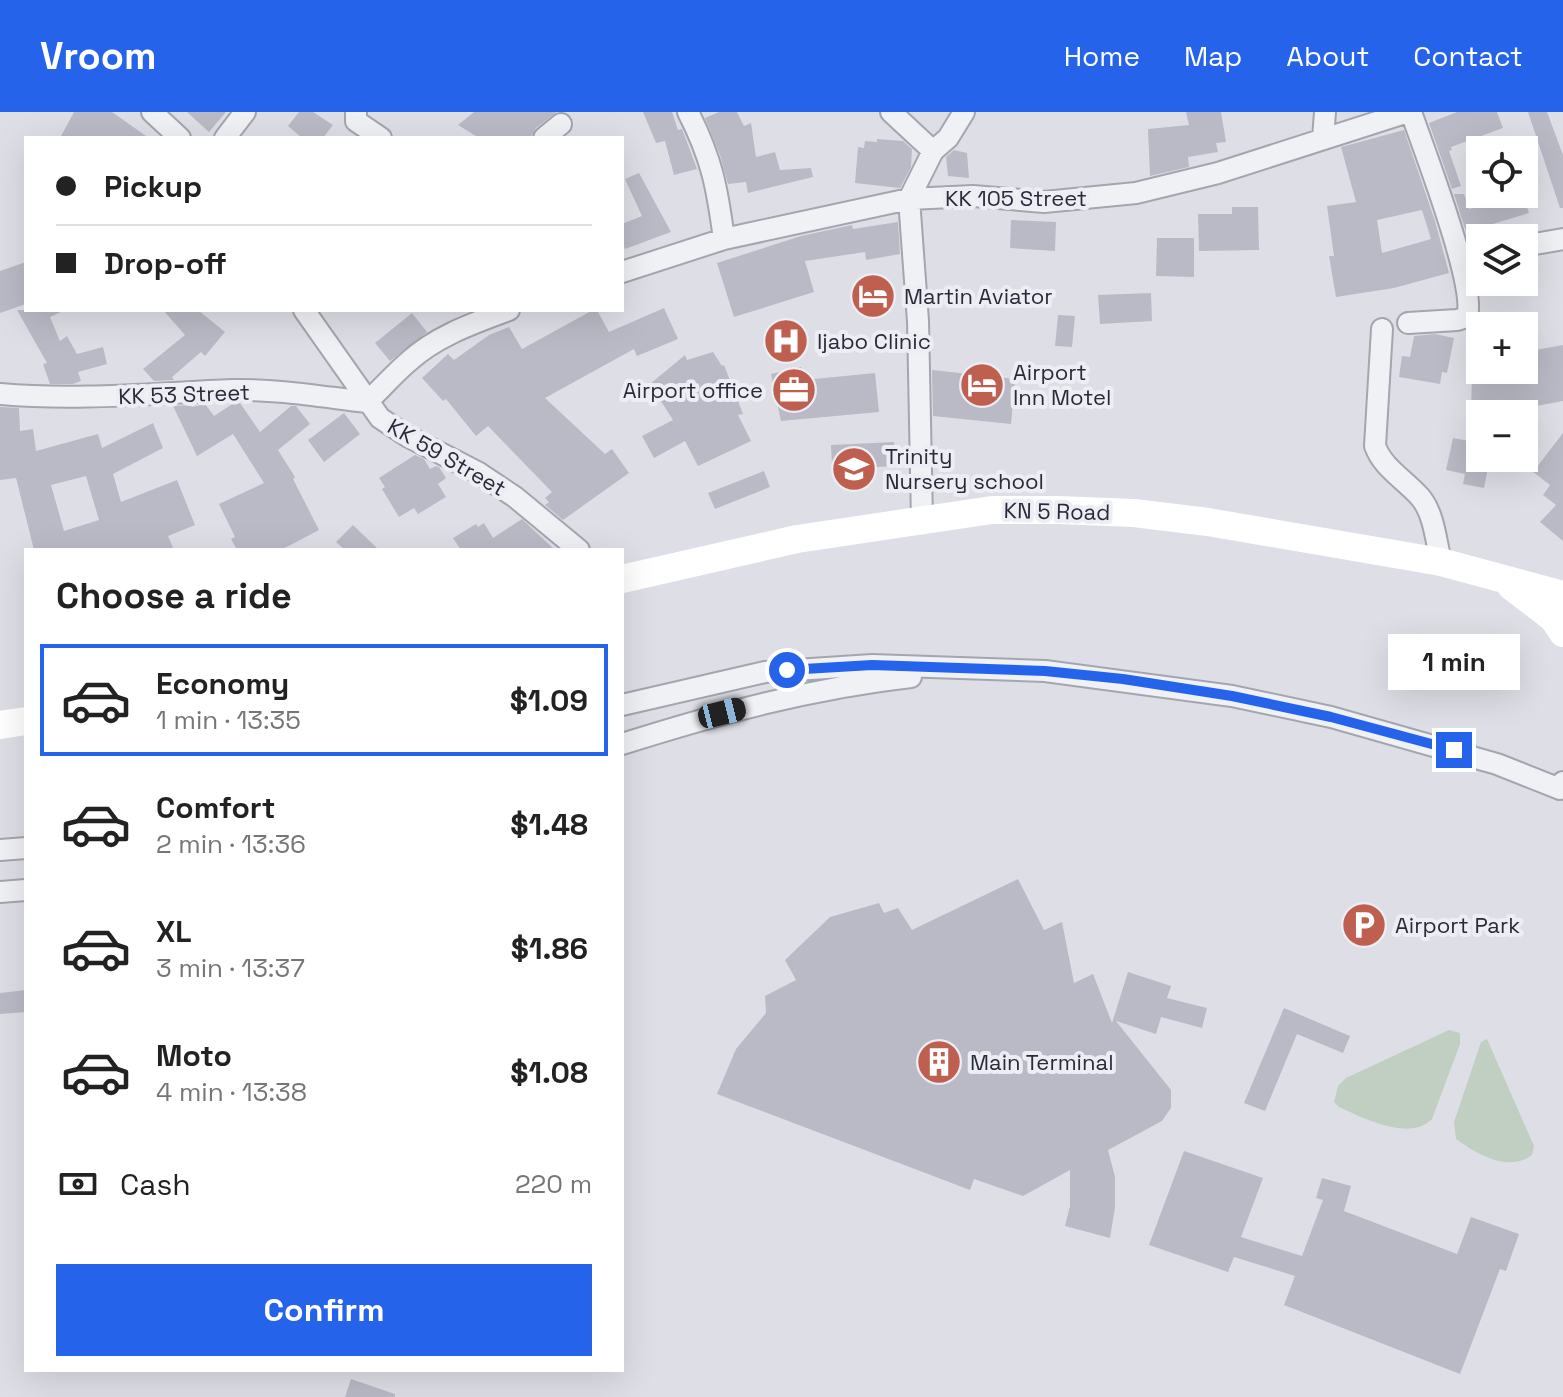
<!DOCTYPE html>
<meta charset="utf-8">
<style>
body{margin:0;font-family:"Space Grotesk",sans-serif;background:#f6f6f6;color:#222;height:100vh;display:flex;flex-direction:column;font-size:30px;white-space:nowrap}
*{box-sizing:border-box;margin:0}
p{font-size:26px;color:#767676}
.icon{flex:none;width:44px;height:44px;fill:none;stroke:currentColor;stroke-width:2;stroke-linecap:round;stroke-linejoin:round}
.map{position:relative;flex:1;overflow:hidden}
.details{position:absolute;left:24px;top:436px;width:600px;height:824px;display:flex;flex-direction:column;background:#fff;border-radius:0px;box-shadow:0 8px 32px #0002}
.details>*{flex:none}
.hud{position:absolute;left:24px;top:24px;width:600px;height:176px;border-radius:0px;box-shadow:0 8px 32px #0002;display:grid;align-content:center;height:176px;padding:0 32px;background:#fff}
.buttons{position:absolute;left:1466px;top:24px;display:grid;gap:16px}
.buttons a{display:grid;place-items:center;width:72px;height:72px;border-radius:0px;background:#fff;box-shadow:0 8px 32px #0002;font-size:40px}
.end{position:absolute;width:36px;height:36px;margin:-18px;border:10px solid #2563eb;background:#fff;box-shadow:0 0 0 4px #fff}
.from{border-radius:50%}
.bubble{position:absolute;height:56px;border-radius:0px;background:#fff;box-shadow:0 8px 32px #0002;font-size:26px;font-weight:800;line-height:56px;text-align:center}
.car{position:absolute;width:24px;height:48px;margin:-24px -12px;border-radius:10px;box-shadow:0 0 6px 2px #0007;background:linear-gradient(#222 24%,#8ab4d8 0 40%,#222 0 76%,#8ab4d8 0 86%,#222 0)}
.hud b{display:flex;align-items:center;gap:28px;height:76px;font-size:30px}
.hud b+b{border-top:2px solid #e0e0e0}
.hud i{width:20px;height:20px;background:#222}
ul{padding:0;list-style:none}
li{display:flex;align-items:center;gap:24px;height:112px;margin:0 16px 12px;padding:0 16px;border:4px solid transparent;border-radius:0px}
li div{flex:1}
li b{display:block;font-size:30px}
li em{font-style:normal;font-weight:800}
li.on{border-color:#2563eb}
li>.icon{width:72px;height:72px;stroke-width:1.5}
h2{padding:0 32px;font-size:36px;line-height:96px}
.pay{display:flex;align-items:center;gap:20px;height:88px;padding:0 32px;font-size:30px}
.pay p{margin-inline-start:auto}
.action{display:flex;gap:16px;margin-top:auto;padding:16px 32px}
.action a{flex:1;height:92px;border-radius:0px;background:#2563eb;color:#fff;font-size:32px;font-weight:800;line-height:92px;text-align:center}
header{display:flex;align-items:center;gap:48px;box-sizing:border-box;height:112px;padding:0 40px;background:#2563eb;color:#fff}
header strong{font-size:38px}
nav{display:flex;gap:44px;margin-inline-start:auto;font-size:28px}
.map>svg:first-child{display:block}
</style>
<header>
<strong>Vroom</strong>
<nav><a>Home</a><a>Map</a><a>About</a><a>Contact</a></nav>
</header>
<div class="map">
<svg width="1563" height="1285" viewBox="0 0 1563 1285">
<rect width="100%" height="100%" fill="#dedfe6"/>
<path fill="#c0cfc1" d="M1449 918 1460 921V932L1432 1007C1410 1030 1363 1006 1339 995L1334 990 1338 974 1346 966Z
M1487 927 1534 1034 1532 1043C1509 1061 1477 1042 1456 1027L1454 1010 1481 930Z"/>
<path fill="#b9bac5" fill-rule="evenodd" d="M74 0H112L149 26H60Z
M187 0H226L209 20Z
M299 0H313L333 13 323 26H302L288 14Z
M474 0H557L536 16 530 26H479L458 13Z
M643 0H672L678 18 682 17 684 22 697 57 674 63 665 29 656 31Z
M719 0H737L744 14 751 11 756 45 775 40 780 58 811 56 813 65 748 81 746 70 728 72 720 43 705 6Z
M1186 0H1221L1226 30 1216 31 1218 40 1188 45 1189 55 1150 64 1148 17 1189 13Z
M1457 0H1497L1503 16 1451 35 1452 38 1449 39 1461 74 1452 77 1429 11Z
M1528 0H1547L1563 43V96H1560Z
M1404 18 1435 109 1449 161 1394 176 1336 185 1329 144H1334L1327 94 1356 90 1341 35ZM1422 98 1431 127 1382 141 1377 108Z
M877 27 903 29 912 37 911 55 900 76 855 71 858 35 864 36 865 29 877 30Z
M954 38 967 41 969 66 948 64 946 45Z
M639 61 671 120 625 137 622 129V112L642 104 625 67Z
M1454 82H1464L1469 97 1523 82 1529 101 1466 120Z
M1232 95H1258L1259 138 1199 139 1198 102H1232Z
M1011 108 1056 110 1055 139 1010 136Z
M898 110 900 142 866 148 865 140 805 149 814 180 734 205 717 151 801 124 852 113 853 117Z
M1157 126H1194V165L1156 164Z
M26 150V192L0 201V159Z
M1151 181 1152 209 1100 212 1098 183Z
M664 196 678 227 637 244 634 237 545 286 605 342 612 337 629 361 563 408 545 393 549 390 545 386 552 380 488 314 476 324 446 287 443 289 422 266 448 242 454 248 489 223 509 215 522 237 593 198H597L609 220Z
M17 198H65L50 205 60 229 67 224 77 242 103 235 107 252 78 260 81 269 73 272H50L43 252 47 251Z
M163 198H198L225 220 205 244 201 240 172 265 174 268 154 269 143 257 185 223Z
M412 201 427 220 390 249 375 231Z
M1058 203 1075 204 1072 235 1055 234Z
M1435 222 1454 226 1447 261 1442 260 1440 272 1399 265 1402 244 1410 245 1414 224Z
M1563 233V289L1509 299 1471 298 1472 263 1521 264 1520 258H1524V254L1527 253 1524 240Z
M713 240 722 254 724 253 743 302 738 303 751 329 698 354 685 329 654 346 642 324 673 308 650 272 685 243 687 248Z
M801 255 804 268 875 261 879 300 781 309 771 262Z
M932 258 1015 267 1011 312 933 304Z
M234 291H240L260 320 291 294H296L310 312 278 338 295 365 293 367 319 418 281 438H237L231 427 235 425 219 392 264 371 233 322 197 344 173 294 190 293 192 295 205 292 214 304Z
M0 295 19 296 20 319 33 317 36 339 98 322 102 336 153 311 163 336 113 362 121 390 177 368 195 413 168 424 174 438H34L16 366 0 368ZM86 364 99 408 64 419 51 373Z
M344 301 360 322 324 350 308 328Z
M1563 321V429L1540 410 1556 393 1543 383 1550 373 1533 360Z
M1453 326 1480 331V346H1490L1484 376 1463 372 1465 362 1446 358Z
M894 330 895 354 860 356 861 366 840 367V354H832L831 333Z
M415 343 424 347 430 357 436 354 439 355 446 366 438 372 446 385 418 402 414 396 399 405 382 377 385 375 379 366Z
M764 359 770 375 715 397 708 381Z
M522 407 555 438H461L453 426 476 412 478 415 484 411 493 426Z
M353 413 379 438H345L336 430Z
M1018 767 1044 818 1062 810 1074 871 1093 862 1112 911 1128 860 1171 874 1167 886 1207 896 1202 916 1161 905 1156 922 1116 909 1171 978V996L1162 1009 1108 1038 1115 1065V1095L1110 1126 1065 1114 1070 1094V1058L1023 1084 974 1067 970 1078 717 982 736 937 766 901 765 884 796 868 785 848 830 805 879 791 884 801 898 796 912 818Z
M26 878V900L0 902V881Z
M1284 896 1350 924 1343 941 1297 922 1265 999 1244 991Z
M1184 1039 1263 1066 1241 1125 1302 1144 1323 1088 1316 1086 1322 1066 1351 1074 1344 1099 1457 1142 1471 1105 1519 1122 1506 1159 1500 1157 1460 1262 1284 1193 1295 1164 1234 1145 1228 1160 1149 1133Z
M351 1267 395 1282V1285H345Z"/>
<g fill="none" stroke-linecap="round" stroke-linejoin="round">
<g stroke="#a4a5af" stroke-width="24">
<path id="street" d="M152 0 180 26
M356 0V9L381 26
M688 0C712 47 717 75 724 127
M891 0 933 39
M225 26 245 0
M544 26 561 12
M1323 27 1325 0
M1524 134 1563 127
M1460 147 1480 143
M622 160 724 127 909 87 973 84 1044 90 1136 81 1218 61 1408 0
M304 198 380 306 407 324 479 361 515 385 579 438
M1408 211 1457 208 1467 205C1477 174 1424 38 1411 0
M1382 217 1375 334C1383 356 1404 367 1420 385 1434 401 1436 429 1441 450
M0 282C78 289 155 281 233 278 278 277 323 285 367 290 381 277 394 262 408 250 436 224 474 211 509 198
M922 409 918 209 909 87 933 39 948 26 964 0
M622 593 765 560 872 553 1045 559 1232 584 1331 605 1497 652 1560 677 1563 670
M622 632C717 602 812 576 911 565
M0 738 26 736
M0 780 26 778"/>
</g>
<use href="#street" stroke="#f0f1f5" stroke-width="20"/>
<path stroke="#fff" stroke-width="28" d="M622 467 797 427 992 398H1058L1134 401 1208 410 1441 450 1563 483
M1511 474 1553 506 1563 521
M0 613 26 609"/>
</g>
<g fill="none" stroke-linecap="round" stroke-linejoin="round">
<path stroke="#2563eb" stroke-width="10" d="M787 558 872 553 1045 559 1123 567 1232 584 1331 605 1454 638"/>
</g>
<defs>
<g id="hotel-disc" transform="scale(2.3)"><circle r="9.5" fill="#be5f50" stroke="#edeef4"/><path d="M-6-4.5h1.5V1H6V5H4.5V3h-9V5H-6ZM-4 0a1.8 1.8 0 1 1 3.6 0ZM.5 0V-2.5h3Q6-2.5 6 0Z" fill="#fff"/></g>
<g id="hospital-disc" transform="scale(2.3)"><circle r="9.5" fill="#be5f50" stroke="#edeef4"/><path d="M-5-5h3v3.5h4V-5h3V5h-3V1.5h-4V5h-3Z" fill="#fff"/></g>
<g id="office-disc" transform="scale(2.3)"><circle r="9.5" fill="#be5f50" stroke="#edeef4"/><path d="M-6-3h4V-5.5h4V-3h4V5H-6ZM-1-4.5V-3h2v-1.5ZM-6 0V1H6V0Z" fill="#fff"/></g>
<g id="school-disc" transform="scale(2.3)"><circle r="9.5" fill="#be5f50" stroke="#edeef4"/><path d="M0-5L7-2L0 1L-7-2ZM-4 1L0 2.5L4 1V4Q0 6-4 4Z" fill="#fff"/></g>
<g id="parking-disc" transform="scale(2.3)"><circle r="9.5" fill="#be5f50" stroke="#edeef4"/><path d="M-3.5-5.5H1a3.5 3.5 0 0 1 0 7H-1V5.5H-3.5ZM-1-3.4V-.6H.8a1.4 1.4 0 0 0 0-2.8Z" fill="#fff"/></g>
<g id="building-disc" transform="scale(2.3)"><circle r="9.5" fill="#be5f50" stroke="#edeef4"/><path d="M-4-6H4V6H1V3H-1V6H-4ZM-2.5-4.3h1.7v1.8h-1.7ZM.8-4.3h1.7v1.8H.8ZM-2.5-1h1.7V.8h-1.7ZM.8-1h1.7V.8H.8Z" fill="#fff"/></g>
</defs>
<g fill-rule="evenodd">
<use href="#hotel-disc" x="873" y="184"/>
<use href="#hospital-disc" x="786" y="229"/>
<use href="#hotel-disc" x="982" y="273"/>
<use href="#office-disc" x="794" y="278"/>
<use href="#school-disc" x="854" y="357"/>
<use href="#parking-disc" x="1364" y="813"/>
<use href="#building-disc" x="939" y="950"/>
</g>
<g text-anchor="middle" stroke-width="8" stroke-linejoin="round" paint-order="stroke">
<g font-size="22" fill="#292b3b" stroke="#edeef4">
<text x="1016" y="94">KK 105 Street</text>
<text transform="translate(184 282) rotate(-2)" y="8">KK 53 Street</text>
<text transform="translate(447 345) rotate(30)" y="8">KK 59 Street</text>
<text transform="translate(1057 399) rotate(1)" y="8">KN 5 Road</text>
</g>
<g font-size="22" fill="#292b3b" stroke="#edeef4" text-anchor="start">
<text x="904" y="192">Martin Aviator</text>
<text x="817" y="237">Ijabo Clinic</text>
<text x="1013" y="268">Airport<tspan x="1013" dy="25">Inn Motel</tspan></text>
<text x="763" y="286" text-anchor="end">Airport office</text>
<text x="885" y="352">Trinity<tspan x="885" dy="25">Nursery school</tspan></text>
<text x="1395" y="821">Airport Park</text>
<text x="970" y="958">Main Terminal</text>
</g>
</g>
</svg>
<div class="buttons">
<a><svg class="icon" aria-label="locate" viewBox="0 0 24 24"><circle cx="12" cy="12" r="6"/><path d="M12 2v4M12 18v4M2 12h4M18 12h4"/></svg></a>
<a><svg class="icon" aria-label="layers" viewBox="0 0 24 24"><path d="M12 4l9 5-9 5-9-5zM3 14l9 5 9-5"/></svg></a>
<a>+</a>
<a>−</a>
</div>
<i class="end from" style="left:787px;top:558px"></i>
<i class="end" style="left:1454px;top:638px"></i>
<div class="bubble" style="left:1388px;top:522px;width:132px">1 min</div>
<i class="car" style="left:722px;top:601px;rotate:76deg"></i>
<div class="hud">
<b><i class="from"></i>Pickup</b>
<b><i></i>Drop-off</b>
</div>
<section class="details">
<h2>Choose a ride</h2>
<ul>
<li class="on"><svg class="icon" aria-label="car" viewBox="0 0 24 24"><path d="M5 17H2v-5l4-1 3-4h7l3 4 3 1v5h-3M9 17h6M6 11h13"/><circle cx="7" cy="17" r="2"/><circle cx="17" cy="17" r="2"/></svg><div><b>Economy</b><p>1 min · 13:35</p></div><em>$1.09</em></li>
<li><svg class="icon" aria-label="car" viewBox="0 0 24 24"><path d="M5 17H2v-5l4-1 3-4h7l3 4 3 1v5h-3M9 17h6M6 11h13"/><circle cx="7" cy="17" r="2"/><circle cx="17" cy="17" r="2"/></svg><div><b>Comfort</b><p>2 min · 13:36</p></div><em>$1.48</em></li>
<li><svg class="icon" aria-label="car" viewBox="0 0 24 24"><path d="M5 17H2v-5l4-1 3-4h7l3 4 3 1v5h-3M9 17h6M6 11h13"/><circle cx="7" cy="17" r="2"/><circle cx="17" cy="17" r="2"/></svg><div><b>XL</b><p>3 min · 13:37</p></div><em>$1.86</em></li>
<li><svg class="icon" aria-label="car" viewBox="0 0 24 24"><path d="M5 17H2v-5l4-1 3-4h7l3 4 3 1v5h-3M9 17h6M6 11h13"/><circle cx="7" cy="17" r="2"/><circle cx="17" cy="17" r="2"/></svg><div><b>Moto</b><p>4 min · 13:38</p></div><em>$1.08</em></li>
</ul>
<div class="pay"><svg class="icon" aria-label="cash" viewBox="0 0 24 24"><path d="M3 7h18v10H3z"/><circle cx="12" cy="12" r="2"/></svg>Cash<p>220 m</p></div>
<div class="action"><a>Confirm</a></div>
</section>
</div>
